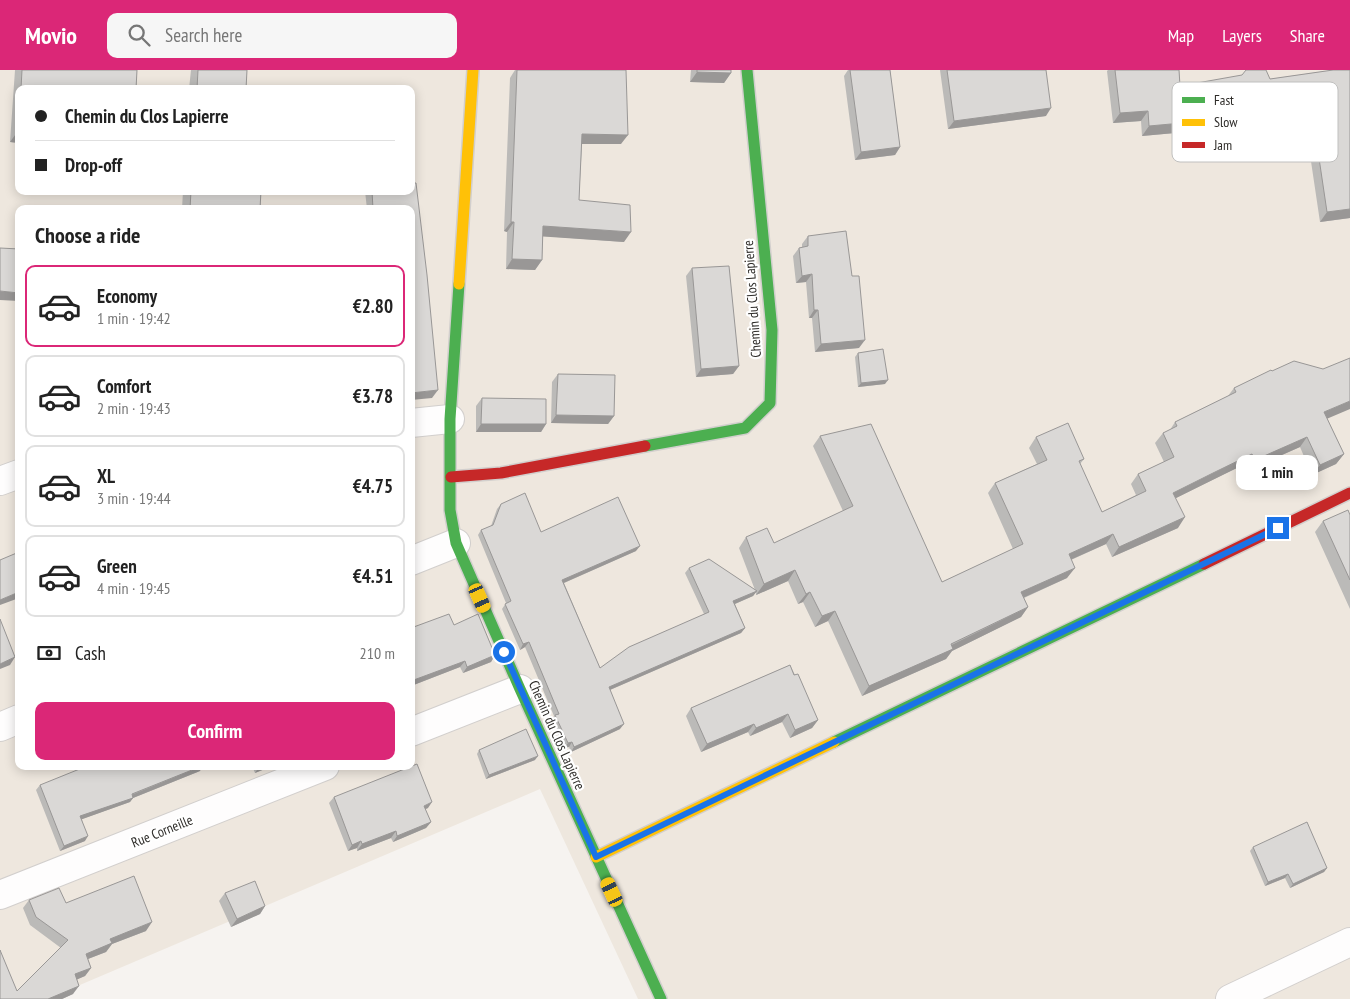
<!DOCTYPE html>
<meta charset="utf-8">
<style>
body{margin:0;font-family:"PT Sans Narrow",sans-serif;background:#f6f6f6;color:#222;height:100vh;display:flex;flex-direction:column;font-size:19px;white-space:nowrap}
*{box-sizing:border-box;margin:0}
p{font-size:16px;color:#767676}
.icon{flex:none;width:28px;height:28px;fill:none;stroke:currentColor;stroke-width:2;stroke-linecap:round;stroke-linejoin:round}
.map{position:relative;flex:1;overflow:hidden}
.drawer{position:absolute;left:15px;top:135px;width:400px;height:565px;display:flex;flex-direction:column;background:#fff;border-radius:10px;box-shadow:0 2px 12px #0003}
.drawer>*{flex:none}
.banner{position:absolute;left:15px;top:15px;width:400px;height:110px;border-radius:10px;box-shadow:0 2px 12px #0003;display:grid;align-content:center;height:110px;padding:0 20px;background:#fff}
.end{position:absolute;width:22px;height:22px;margin:-11px;border:6px solid #1a73e8;background:#fff;box-shadow:0 0 0 2px #fff}
.from{border-radius:50%}
.bubble{position:absolute;height:35px;border-radius:10px;background:#fff;box-shadow:0 2px 12px #0003;font-size:16px;font-weight:700;line-height:35px;text-align:center}
.car{position:absolute;width:15px;height:30px;margin:-15px -8px;border-radius:6px;box-shadow:0 0 4px 1px #0007;background:linear-gradient(#f5c518 24%,#345 0 40%,#f5c518 0 76%,#345 0 86%,#f5c518 0)}
.banner b{display:flex;align-items:center;gap:18px;height:48px;font-size:19px}
.banner b+b{border-top:1px solid #e0e0e0}
.banner i{width:12px;height:12px;background:#222}
ul{padding:0;list-style:none}
li{display:flex;align-items:center;gap:15px;height:82px;margin:0 10px 8px;padding:0 10px;border:2px solid #e0e0e0;border-radius:10px}
li div{flex:1}
li b{display:block;font-size:19px}
li em{font-style:normal;font-weight:700}
li.current{border-color:#db2777}
li>.icon{width:45px;height:45px;stroke-width:1.5}
h2{padding:0 20px;font-size:22px;line-height:60px}
.pay{display:flex;align-items:center;gap:12px;height:55px;padding:0 20px;font-size:19px}
.pay p{margin-inline-start:auto}
.primary-button{display:flex;gap:10px;margin-top:auto;padding:10px 20px}
.primary-button a{flex:1;height:58px;border-radius:10px;background:#db2777;color:#fff;font-size:20px;font-weight:700;line-height:58px;text-align:center}
header{display:flex;align-items:center;gap:30px;box-sizing:border-box;height:70px;padding:0 25px;background:#db2777;color:#fff}
header strong{font-size:24px}
nav{display:flex;gap:28px;margin-inline-start:auto;font-size:18px}
.search{width:350px;height:45px;background:#f6f6f6;display:flex;align-items:center;gap:12px;box-sizing:border-box;padding:0 18px;border-radius:10px;color:#767676;font-size:19px}
.map>svg:first-child{display:block}
</style>
<header>
<strong>Movio</strong>
<div class="search"><svg class="icon" aria-label="search" viewBox="0 0 24 24"><circle cx="10" cy="10" r="6"/><path d="M15 15l6 6"/></svg>Search here</div>
<nav><a>Map</a><a>Layers</a><a>Share</a></nav>
</header>
<div class="map">
<svg width="1350" height="929" viewBox="0 0 1350 929">
<rect width="100%" height="100%" fill="#f6f3f0"/>
<path fill="#eee7de" fill-rule="evenodd" d="M0 0H1350V929H638L540 719 47 929H0ZM19 19H411V121H19ZM19 139H411V696H19Z"/>
<g fill="none" stroke-linecap="round" stroke-linejoin="round">
<g stroke="#d2cfcd" stroke-width="30">
<path id="street" d="M411 353 450 349
M0 411 19 404
M411 491 456 473
M0 657 19 649
M411 662 520 619
M0 825 325 696
M1230 929 1350 872"/>
</g>
<g stroke="#d2cfcd" stroke-width="14">
<path id="fast" d="M459 214 450 349V440L456 473 520 619 661 929
M645 376 745 358 770 333 772 260 747 0
M834 672 1204 494"/>
</g>
<g stroke="#d2cfcd" stroke-width="14">
<path id="slow" d="M459 214 473 0
M596 787 834 672"/>
</g>
<g stroke="#d2cfcd" stroke-width="14">
<path id="jam" d="M451 407 501 403 645 376
M1204 494 1350 423"/>
</g>
<use href="#street" stroke="#fefdfd" stroke-width="28"/>
<use href="#fast" stroke="#4caf50" stroke-width="11"/>
<use href="#slow" stroke="#ffc107" stroke-width="11"/>
<use href="#jam" stroke="#c62828" stroke-width="11"/>
</g>
<path fill="#bbbab8" d="M15 0H137L136 19H19V73L10 72Z
M191 0H247L246 19H189Z
M515 0H517L621 74H582L579 130 624 172 543 166 542 190 535 200 506 199 507 162 504 161 510 8Z
M691 0H731V3L724 13 690 12Z
M848 0H890L900 77 895 85 855 90 844 6Z
M940 0H1046V46L948 59Z
M1108 0H1179L1180 16 1270 9 1333 0 1350 148 1320 152 1305 51 1209 66 1208 60 1142 66 1141 51 1113 53 1107 1Z
M183 121H261L260 139H182Z
M365 121H411L432 328 411 139H367Z
M808 166 859 278 815 282 812 248H809L806 212 796 213 793 186 799 178 802 177V174Z
M692 198 739 296 733 304 696 307 686 206Z
M858 283 885 314 858 317 855 287Z
M1272 301 1327 348 1344 384 1336 394 1312 405 1300 377 1248 400 1245 394 1206 413 1176 428 1178 458 1112 487 1106 474 1071 490 1067 508 1024 528 1028 537 1021 547 952 581 946 589 862 626 828 551 815 557 803 532 798 534 788 511 756 525V522L753 526 735 534 745 558 741 563 610 620 620 659 571 682 569 677 564 678 552 651 554 646 525 577 520 580 502 539 506 533 478 465 481 460 491 456 497 439 501 434 541 462 636 481 564 513 600 598 704 544 685 503 689 498 755 520 739 478 746 467 774 473 843 441 813 376 820 366 942 512 1013 479 988 423 995 413 1037 394 1029 378 1036 367 1084 389 1080 394 1102 442 1136 425 1131 414 1138 404 1164 392 1155 373 1163 363 1170 360 1175 352 1228 326 1234 318Z
M558 304 614 346 608 354 551 353 552 312Z
M482 328 546 354 541 362H476V336Z
M1350 445V539L1315 462 1323 451Z
M454 555 495 585 491 592 463 603 460 597 411 616V558Z
M790 595 818 650 812 658 790 668 782 652 750 666 748 662 701 682 686 646 691 638Z
M479 680 535 690 486 709 477 684Z
M252 696H272L255 703Z
M200 701 133 728 130 732 82 749 85 771 60 781 36 720 40 715Z
M334 727 428 738 425 739 431 752 426 758 393 772 391 768 357 781V778L348 781 329 733Z
M1253 777 1327 798 1324 802 1290 818 1285 808 1265 816 1250 781Z
M225 823 265 836 260 844 231 857 219 831Z
M29 830 66 833 146 861 112 874 106 882 88 889 91 898 85 906 77 909 73 924 62 929H0L17 921 61 878 30 855 23 838Z"/>
<path fill="#999796" d="M697 2 731 3 724 13 690 12Z
M1051 38 1046 46 948 59 954 51Z
M1148 41 1141 51 1113 53 1120 43Z
M1312 41 1305 51 1209 66 1216 56Z
M1215 50 1208 60 1142 66 1149 56Z
M18 61H19V73L10 72Z
M582 64 628 65 621 74H575Z
M900 77 895 85 855 90 861 82Z
M1350 139V148L1320 152 1327 142Z
M511 152H514L507 162 504 161Z
M543 156 631 162 624 172 536 166Z
M512 189 542 190 535 200 506 199Z
M812 204 806 212 796 213 802 206Z
M0 221 19 223V231L0 230Z
M814 240H818L812 248H809Z
M865 270 859 278 815 282 821 274Z
M739 296 733 304 696 307 701 299Z
M888 310 885 314 858 317 861 313Z
M438 320 432 328 411 330V323Z
M1350 331V339L1317 353 1324 342Z
M556 345 614 346 608 354 551 353Z
M481 354H546L541 362H476Z
M1307 367 1300 377 1248 400 1255 390Z
M1252 384 1245 394 1166 433 1173 423Z
M1344 384 1336 394 1312 405 1320 395Z
M1185 447 1178 458 1112 487 1119 477Z
M1113 464 1106 474 1061 494 1069 484Z
M640 476 636 481 559 515 562 510Z
M1075 498 1067 508 1014 532 1021 522Z
M795 500 788 511 756 525 764 514Z
M757 521 753 526 730 536 733 531Z
M19 522V528L0 535V530Z
M810 522 803 532 798 534 806 524Z
M1028 537 1021 547 952 581 946 589 862 626 869 616Z
M835 541 828 551 815 557 822 546Z
M745 558 741 563 605 622 609 617Z
M529 572 525 577 520 580 523 574Z
M495 585 491 592 463 603 467 597Z
M15 587 10 595 0 599V594Z
M465 591 460 597 411 616V611Z
M788 644 782 652 750 666 756 658Z
M818 650 812 658 790 668 795 660Z
M624 654 620 659 571 682 574 677Z
M754 654 748 662 701 682 707 674Z
M572 672 569 677 564 678 568 673Z
M538 686 535 690 486 709 489 705Z
M202 696H203L200 701 133 728 130 732 77 751 80 746Z
M261 696H272L255 703 259 697Z
M432 732 428 738 419 742 424 736Z
M431 752 426 758 393 772 397 766Z
M396 761 391 768 357 781 362 774Z
M88 766 85 771 60 781 64 776Z
M361 771 357 778 348 781 352 775Z
M1327 798 1324 802 1290 818 1293 814Z
M1288 804 1285 808 1265 816 1268 812Z
M265 836 260 844 231 857 237 849Z
M152 852 146 861 112 874 106 882 80 892 86 884 110 869Z
M91 898 85 906 69 913 75 904Z
M79 916 73 924 62 929H48Z"/>
<path fill="#dad8d6" stroke="#999796" d="M22 0H137L136 19H21Z
M198 0H247L246 19H197Z
M517 0H626L628 65 582 64 579 130 630 135 631 162 543 156 542 190 512 189 514 152H511Z
M697 0H731V3L697 2Z
M850 0H890L900 77 861 82Z
M947 0H1046L1051 38 954 51Z
M1115 0H1179L1180 16 1242 5 1246 0H1266L1270 9 1333 0H1350V139L1327 142 1312 41 1216 56 1215 50 1149 56 1148 41 1120 43Z
M411 113H416L427 205 438 320 411 323V139H373L372 121H411Z
M191 121H261L260 139H190Z
M846 161 852 206H859L865 270 821 274 818 240H814L812 204 802 206 799 178 808 176V166Z
M0 178 19 179V223L0 221Z
M729 196 739 296 701 299 692 198Z
M883 279 888 310 861 313 858 283Z
M1350 288V331L1324 342 1344 384 1320 395 1307 367 1255 390 1252 384 1213 403 1173 423 1185 447 1119 477 1113 464 1069 484 1075 498 1021 522 1028 537 951 574 953 579 869 616 835 541 822 546 810 522 806 524 795 500 764 514 746 467 767 458 774 473 853 436 820 366 871 354 942 512 1023 474 995 413 1047 390 1036 367 1068 353 1084 389 1079 391 1102 442 1146 421 1138 404 1174 387 1163 363 1177 356 1175 352 1236 322 1234 318 1271 300 1272 301 1294 291 1323 299Z
M558 304 615 305 614 346 556 345Z
M482 328 546 329V354H481Z
M525 423 541 462 618 427 640 476 562 510 600 598 629 577 709 542 689 498 709 489 757 521 733 531 745 558 609 617 624 654 574 677 572 672 568 673 555 645 559 644 529 572 523 574 505 534 511 531 481 460 493 455 501 434Z
M1348 440 1350 445V510L1323 451Z
M19 482V522L0 530V490Z
M449 544 454 555 478 544 495 585 467 597 465 591 411 611V558Z
M0 549 15 587 0 594Z
M790 595 794 605 798 604 818 650 795 660 788 644 756 658 754 654 707 674 691 638Z
M526 659 538 686 489 705 479 680Z
M417 694 432 732 424 736 431 752 397 766 396 761 362 774 361 771 352 775 334 727Z
M87 696H202L132 724 133 728 80 746 88 766 64 776 40 715Z
M1307 752 1327 798 1293 814 1288 804 1268 812 1253 777Z
M134 806 152 852 110 869 112 873 86 884 91 898 75 904 79 916 48 929H0V880L17 921 68 870 36 847 29 830 59 818 66 833Z
M255 811 265 836 237 849 225 823Z"/>
<g fill="none" stroke-linecap="round" stroke-linejoin="round">
<path stroke="#1a73e8" stroke-width="6" d="M504 582 596 787 1278 458"/>
</g>
<g text-anchor="middle" stroke-width="4.5" stroke-linejoin="round" paint-order="stroke">
<g font-size="14" fill="#2e2c29" stroke="#fff">
<text transform="translate(752 229) rotate(-94)" y="5">Chemin du Clos Lapierre</text>
<text transform="translate(557 665) rotate(66)" y="5">Chemin du Clos Lapierre</text>
<text transform="translate(162 761) rotate(-22)" y="5">Rue Corneille</text>
</g>
</g>
<rect x="1172" y="12" width="166" height="80" rx="8" fill="#fff" stroke="#c0c0bf" stroke-width="1"/>
<rect x="1182" y="27" width="23" height="6" fill="#4caf50"/>
<rect x="1182" y="49" width="23" height="7" fill="#ffc107"/>
<rect x="1182" y="72" width="23" height="6" fill="#c62828"/>
<g font-size="14" fill="#2e2c29">
<text x="1214" y="35">Fast</text>
<text x="1214" y="57">Slow</text>
<text x="1214" y="80">Jam</text>
</g>
</svg>
<i class="end from" style="left:504px;top:582px"></i>
<i class="end" style="left:1278px;top:458px"></i>
<div class="bubble" style="left:1236px;top:385px;width:82px">1 min</div>
<i class="car" style="left:480px;top:528px;rotate:156deg"></i>
<i class="car" style="left:612px;top:822px;rotate:335deg"></i>
<div class="banner">
<b><i class="from"></i>Chemin du Clos Lapierre</b>
<b><i></i>Drop-off</b>
</div>
<section class="drawer">
<h2>Choose a ride</h2>
<ul>
<li class="current"><svg class="icon" aria-label="car" viewBox="0 0 24 24"><path d="M5 17H2v-5l4-1 3-4h7l3 4 3 1v5h-3M9 17h6M6 11h13"/><circle cx="7" cy="17" r="2"/><circle cx="17" cy="17" r="2"/></svg><div><b>Economy</b><p>1 min · 19:42</p></div><em>€2.80</em></li>
<li><svg class="icon" aria-label="car" viewBox="0 0 24 24"><path d="M5 17H2v-5l4-1 3-4h7l3 4 3 1v5h-3M9 17h6M6 11h13"/><circle cx="7" cy="17" r="2"/><circle cx="17" cy="17" r="2"/></svg><div><b>Comfort</b><p>2 min · 19:43</p></div><em>€3.78</em></li>
<li><svg class="icon" aria-label="car" viewBox="0 0 24 24"><path d="M5 17H2v-5l4-1 3-4h7l3 4 3 1v5h-3M9 17h6M6 11h13"/><circle cx="7" cy="17" r="2"/><circle cx="17" cy="17" r="2"/></svg><div><b>XL</b><p>3 min · 19:44</p></div><em>€4.75</em></li>
<li><svg class="icon" aria-label="car" viewBox="0 0 24 24"><path d="M5 17H2v-5l4-1 3-4h7l3 4 3 1v5h-3M9 17h6M6 11h13"/><circle cx="7" cy="17" r="2"/><circle cx="17" cy="17" r="2"/></svg><div><b>Green</b><p>4 min · 19:45</p></div><em>€4.51</em></li>
</ul>
<div class="pay"><svg class="icon" aria-label="cash" viewBox="0 0 24 24"><path d="M3 7h18v10H3z"/><circle cx="12" cy="12" r="2"/></svg>Cash<p>210 m</p></div>
<div class="primary-button"><a>Confirm</a></div>
</section>
</div>
